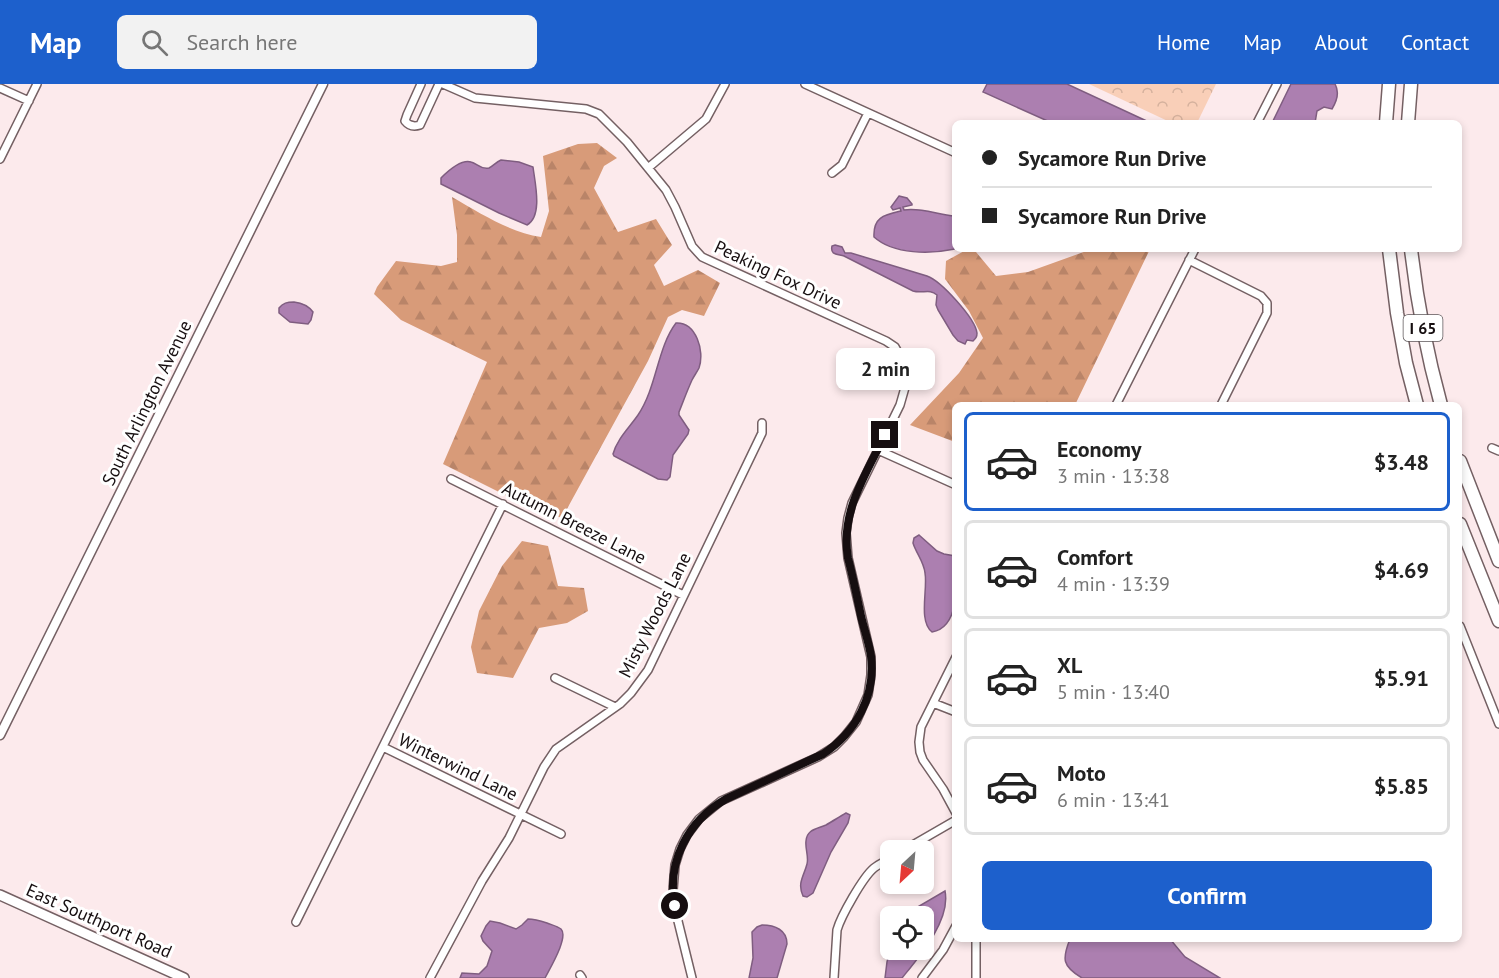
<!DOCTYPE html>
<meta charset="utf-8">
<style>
body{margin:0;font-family:"PT Sans",sans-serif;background:#f2f2f2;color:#222;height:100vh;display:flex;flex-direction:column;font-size:22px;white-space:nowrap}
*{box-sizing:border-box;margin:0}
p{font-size:20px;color:#767676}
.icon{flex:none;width:33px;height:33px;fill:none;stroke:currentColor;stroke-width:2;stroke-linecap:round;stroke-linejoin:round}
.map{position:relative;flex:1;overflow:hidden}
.details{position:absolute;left:952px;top:318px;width:510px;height:540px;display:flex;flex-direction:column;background:#fff;border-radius:9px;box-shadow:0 3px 9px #0003}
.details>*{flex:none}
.top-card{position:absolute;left:952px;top:36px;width:510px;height:132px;border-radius:9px;box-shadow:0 3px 9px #0003;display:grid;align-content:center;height:132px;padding:0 30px;background:#fff}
.needle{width:39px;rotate:206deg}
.buttons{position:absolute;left:880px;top:756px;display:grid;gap:12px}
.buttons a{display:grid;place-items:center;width:54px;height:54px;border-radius:9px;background:#fff;box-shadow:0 3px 9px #0003;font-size:30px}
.end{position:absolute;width:27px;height:27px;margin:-14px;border:8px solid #160e10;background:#fff;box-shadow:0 0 0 3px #fff}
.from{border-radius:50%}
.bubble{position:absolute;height:42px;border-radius:9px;background:#fff;box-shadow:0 3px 9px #0003;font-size:20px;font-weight:700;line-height:42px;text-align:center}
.top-card b{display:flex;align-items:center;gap:21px;height:57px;font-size:22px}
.top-card b+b{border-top:2px solid #e0e0e0}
.top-card i{width:15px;height:15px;background:#222}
ul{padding:10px 0 0;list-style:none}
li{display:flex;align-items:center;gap:18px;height:99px;margin:0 12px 9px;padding:0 18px;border:3px solid #e0e0e0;border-radius:9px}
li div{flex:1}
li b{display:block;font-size:22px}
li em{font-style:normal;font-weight:700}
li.active{border-color:#1d60cc}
li>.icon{width:54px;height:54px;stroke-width:1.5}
.primary-button{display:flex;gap:12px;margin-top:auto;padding:12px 30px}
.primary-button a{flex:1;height:69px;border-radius:9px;background:#1d60cc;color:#fff;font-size:24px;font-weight:700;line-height:69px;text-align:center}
header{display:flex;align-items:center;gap:36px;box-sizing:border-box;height:84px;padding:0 30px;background:#1d60cc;color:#fff}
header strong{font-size:28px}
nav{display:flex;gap:33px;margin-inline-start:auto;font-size:21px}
.search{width:420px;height:54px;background:#f2f2f2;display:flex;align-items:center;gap:15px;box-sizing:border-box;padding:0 21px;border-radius:9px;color:#767676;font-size:22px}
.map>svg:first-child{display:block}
</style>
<header>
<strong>Map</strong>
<div class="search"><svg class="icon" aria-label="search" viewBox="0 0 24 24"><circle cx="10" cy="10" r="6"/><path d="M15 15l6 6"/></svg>Search here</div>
<nav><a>Home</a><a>Map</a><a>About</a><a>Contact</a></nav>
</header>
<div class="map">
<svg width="1499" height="894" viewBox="0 0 1499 894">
<defs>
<pattern id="forest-firs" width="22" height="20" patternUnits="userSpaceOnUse" patternTransform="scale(1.5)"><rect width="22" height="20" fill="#d89b79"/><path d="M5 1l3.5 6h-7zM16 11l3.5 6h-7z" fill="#b98468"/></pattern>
<pattern id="park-crowns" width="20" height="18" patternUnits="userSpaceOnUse" patternTransform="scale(1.5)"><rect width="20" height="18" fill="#f9cfb8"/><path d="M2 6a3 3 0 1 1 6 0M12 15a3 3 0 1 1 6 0" fill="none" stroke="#d5b19d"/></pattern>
</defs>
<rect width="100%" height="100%" fill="#fceaec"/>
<path fill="url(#forest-firs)" d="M597 59 617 74 604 82 594 104 618 148 656 135 672 161 654 181 664 202 698 186 720 199 704 232 682 226 668 233 648 277 562 434 519 418 443 380 487 278 401 236 374 210 377 203 396 177 441 182 457 178V151L452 113C480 129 509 148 541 153L549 127 543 72 578 60Z
M1092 165H1150L1075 321H956L955 358 910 341 959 289 983 254 969 227 945 195 946 177 966 166 976 168 996 192 1028 188Z
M522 457 548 462 558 502 584 504 588 527 567 539 539 544 513 594 477 589 471 563 479 527 502 482Z"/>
<path fill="url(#park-crowns)" d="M1089 0H1216L1197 39H1172Z"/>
<path fill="#ac7fb0" stroke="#7f5d80" stroke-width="1.5" d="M987 0H1067L1151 39H1052L983 8Z
M1291 0H1335C1340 9 1337 17 1332 25L1324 23 1317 27 1315 39H1272Z
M501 76 519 78 533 83C535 99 543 132 527 141L499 129 441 100V94C447 88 461 75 471 78 477 79 480 86 489 84 493 82 496 78 501 76Z
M899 112 907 114 912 120V121L903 123 904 126C921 123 938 131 955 132V165C931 170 894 171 874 153 873 133 884 131 901 127L900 124 893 126 891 123Z
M835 161 842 163 845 169H851L927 192C941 197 975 234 977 249 977 253 976 254 973 257L967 256 965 260 958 257 953 251 938 226 936 221 937 211C929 204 923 210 913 207L844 172C837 170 830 171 832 162Z
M294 218C302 219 308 221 313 228L311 236 308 240 290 238 279 229V224C283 219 287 218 294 218Z
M676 239C696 238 705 267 699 284 697 288 694 292 692 296 687 307 683 318 679 328V331L689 346 688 350 673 371 670 393 667 396 658 395 614 372 613 370C617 355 629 344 638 331 657 303 657 264 676 239Z
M919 451 937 467 944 470 955 472C956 494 962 543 932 548 918 537 928 505 925 489 924 478 916 469 913 459L914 454Z
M846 729 850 731 848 739 831 768 813 809 807 813 803 812C797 799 804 792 807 780 809 773 805 765 806 757 807 745 817 745 826 741 833 737 839 733 846 729Z
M945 807C951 836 919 873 902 894H885L887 878 891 862V866H924V832H907L914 825Z
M528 835C535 835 541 837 547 839 552 841 557 842 561 845 569 853 550 884 545 894H460L462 889 479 890 487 882 492 867 483 857 481 852 486 842 490 837 500 839 516 845 522 841Z
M762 841C775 841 787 846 787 860L777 894H749L753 874 752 848 757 843Z
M1070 855H1170L1185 873 1220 894H1082C1062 882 1062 875 1070 855Z"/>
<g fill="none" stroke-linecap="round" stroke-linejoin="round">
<g stroke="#746063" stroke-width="10">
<path id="minor" d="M421 0 407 31 405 37C409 42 414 43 420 41L439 0
M443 0 475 14 586 25 599 30 627 58 666 106 675 123 692 162 702 173 886 257 895 263 904 279 906 300 900 321 852 419 848 434 846 449 848 474 871 573V591L868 611 856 638 844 653 834 663 818 673 721 717 699 735 687 751 680 765 675 781 673 806 675 825 692 894
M805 0 956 69
M0 4 29 17
M1257 39 1277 0
M0 75 37 0
M648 84 706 35 725 0
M832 89 842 81 868 29
M1189 176 1261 212 1267 219V229L1221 321
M1116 321 1195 165
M1492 364 1499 367
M878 366 956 401
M451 395 683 511
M1460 542 1499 640
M956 573 921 643 919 658 920 668 923 676 943 705 956 729
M555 594 615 623
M933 619 956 628
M383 663 561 750
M904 766 956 736
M296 838 503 420
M580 891 582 894
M430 894 482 797 509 754 544 683 556 665 620 620 631 609 648 586 762 349V339
M834 894 837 846C841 832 863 793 874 784 879 780 886 777 891 774
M922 894 943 866 956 842
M976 894V855"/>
</g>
<g stroke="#746063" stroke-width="11">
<path id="tertiary" d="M0 651 323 0"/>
</g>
<g stroke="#746063" stroke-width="12">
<path id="secondary" d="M0 811 184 894"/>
</g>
<g stroke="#746063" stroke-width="15">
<path id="motorway" d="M1386 39 1389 0
M1408 39 1411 0
M1389 165 1397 229 1406 279 1417 321
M1411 165C1417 218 1427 270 1441 321
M1460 377 1499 477
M1460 440 1499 537"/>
</g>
<use href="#minor" stroke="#fff" stroke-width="7"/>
<use href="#tertiary" stroke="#fff" stroke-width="8"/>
<use href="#secondary" stroke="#fff" stroke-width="9"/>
<use href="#motorway" stroke="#fff" stroke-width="12"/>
</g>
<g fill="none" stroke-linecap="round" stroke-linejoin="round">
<path stroke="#160e10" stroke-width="8" d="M675 822C666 778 688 737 726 715L823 670C856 648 876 612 871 572 869 559 864 545 861 532 857 513 853 493 848 474 840 428 866 390 885 351"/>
</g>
<g text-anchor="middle" stroke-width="6" stroke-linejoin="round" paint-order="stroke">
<rect fill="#fff" stroke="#5c5658" stroke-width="1.5" x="1403.5" y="231" width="39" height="26" rx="4.5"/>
<g font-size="16" font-weight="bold" fill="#160e10">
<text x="1423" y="250">I 65</text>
</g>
<g font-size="18" fill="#160e10" stroke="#fff">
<text transform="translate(778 191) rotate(25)" y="6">Peaking Fox Drive</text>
<text transform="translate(147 319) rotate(-64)" y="6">South Arlington Avenue</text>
<text transform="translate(574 439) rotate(27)" y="6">Autumn Breeze Lane</text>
<text transform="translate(655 531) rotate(-63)" y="6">Misty Woods Lane</text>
<text transform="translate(458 683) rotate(26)" y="6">Winterwind Lane</text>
<text transform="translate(99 837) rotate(24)" y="6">East Southport Road</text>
</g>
</g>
</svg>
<div class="buttons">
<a><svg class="needle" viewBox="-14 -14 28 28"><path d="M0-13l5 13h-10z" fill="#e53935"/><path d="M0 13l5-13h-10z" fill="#767676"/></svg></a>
<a><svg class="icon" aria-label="locate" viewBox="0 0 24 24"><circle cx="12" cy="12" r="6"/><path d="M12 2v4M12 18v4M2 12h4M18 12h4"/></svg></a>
</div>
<i class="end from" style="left:675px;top:822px"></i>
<i class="end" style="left:885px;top:351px"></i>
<div class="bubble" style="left:836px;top:264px;width:99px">2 min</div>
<div class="top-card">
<b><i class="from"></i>Sycamore Run Drive</b>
<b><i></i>Sycamore Run Drive</b>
</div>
<section class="details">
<ul>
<li class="active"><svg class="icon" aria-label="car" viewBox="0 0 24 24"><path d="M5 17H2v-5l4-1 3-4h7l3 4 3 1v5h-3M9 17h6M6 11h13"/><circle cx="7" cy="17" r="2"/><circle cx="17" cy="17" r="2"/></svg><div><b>Economy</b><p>3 min · 13:38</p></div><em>$3.48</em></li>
<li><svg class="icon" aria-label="car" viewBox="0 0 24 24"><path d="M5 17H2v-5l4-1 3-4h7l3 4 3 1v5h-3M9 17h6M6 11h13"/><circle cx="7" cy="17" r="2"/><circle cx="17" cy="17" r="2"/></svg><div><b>Comfort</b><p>4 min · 13:39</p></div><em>$4.69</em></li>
<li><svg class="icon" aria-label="car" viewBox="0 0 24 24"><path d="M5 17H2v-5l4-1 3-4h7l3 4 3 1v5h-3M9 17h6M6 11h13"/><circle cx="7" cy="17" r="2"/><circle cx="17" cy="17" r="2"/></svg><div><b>XL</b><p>5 min · 13:40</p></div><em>$5.91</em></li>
<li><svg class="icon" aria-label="car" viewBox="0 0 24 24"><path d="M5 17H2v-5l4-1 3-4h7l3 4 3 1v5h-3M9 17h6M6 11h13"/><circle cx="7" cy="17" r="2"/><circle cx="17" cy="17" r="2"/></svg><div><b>Moto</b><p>6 min · 13:41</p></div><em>$5.85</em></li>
</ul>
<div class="primary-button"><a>Confirm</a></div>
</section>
</div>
